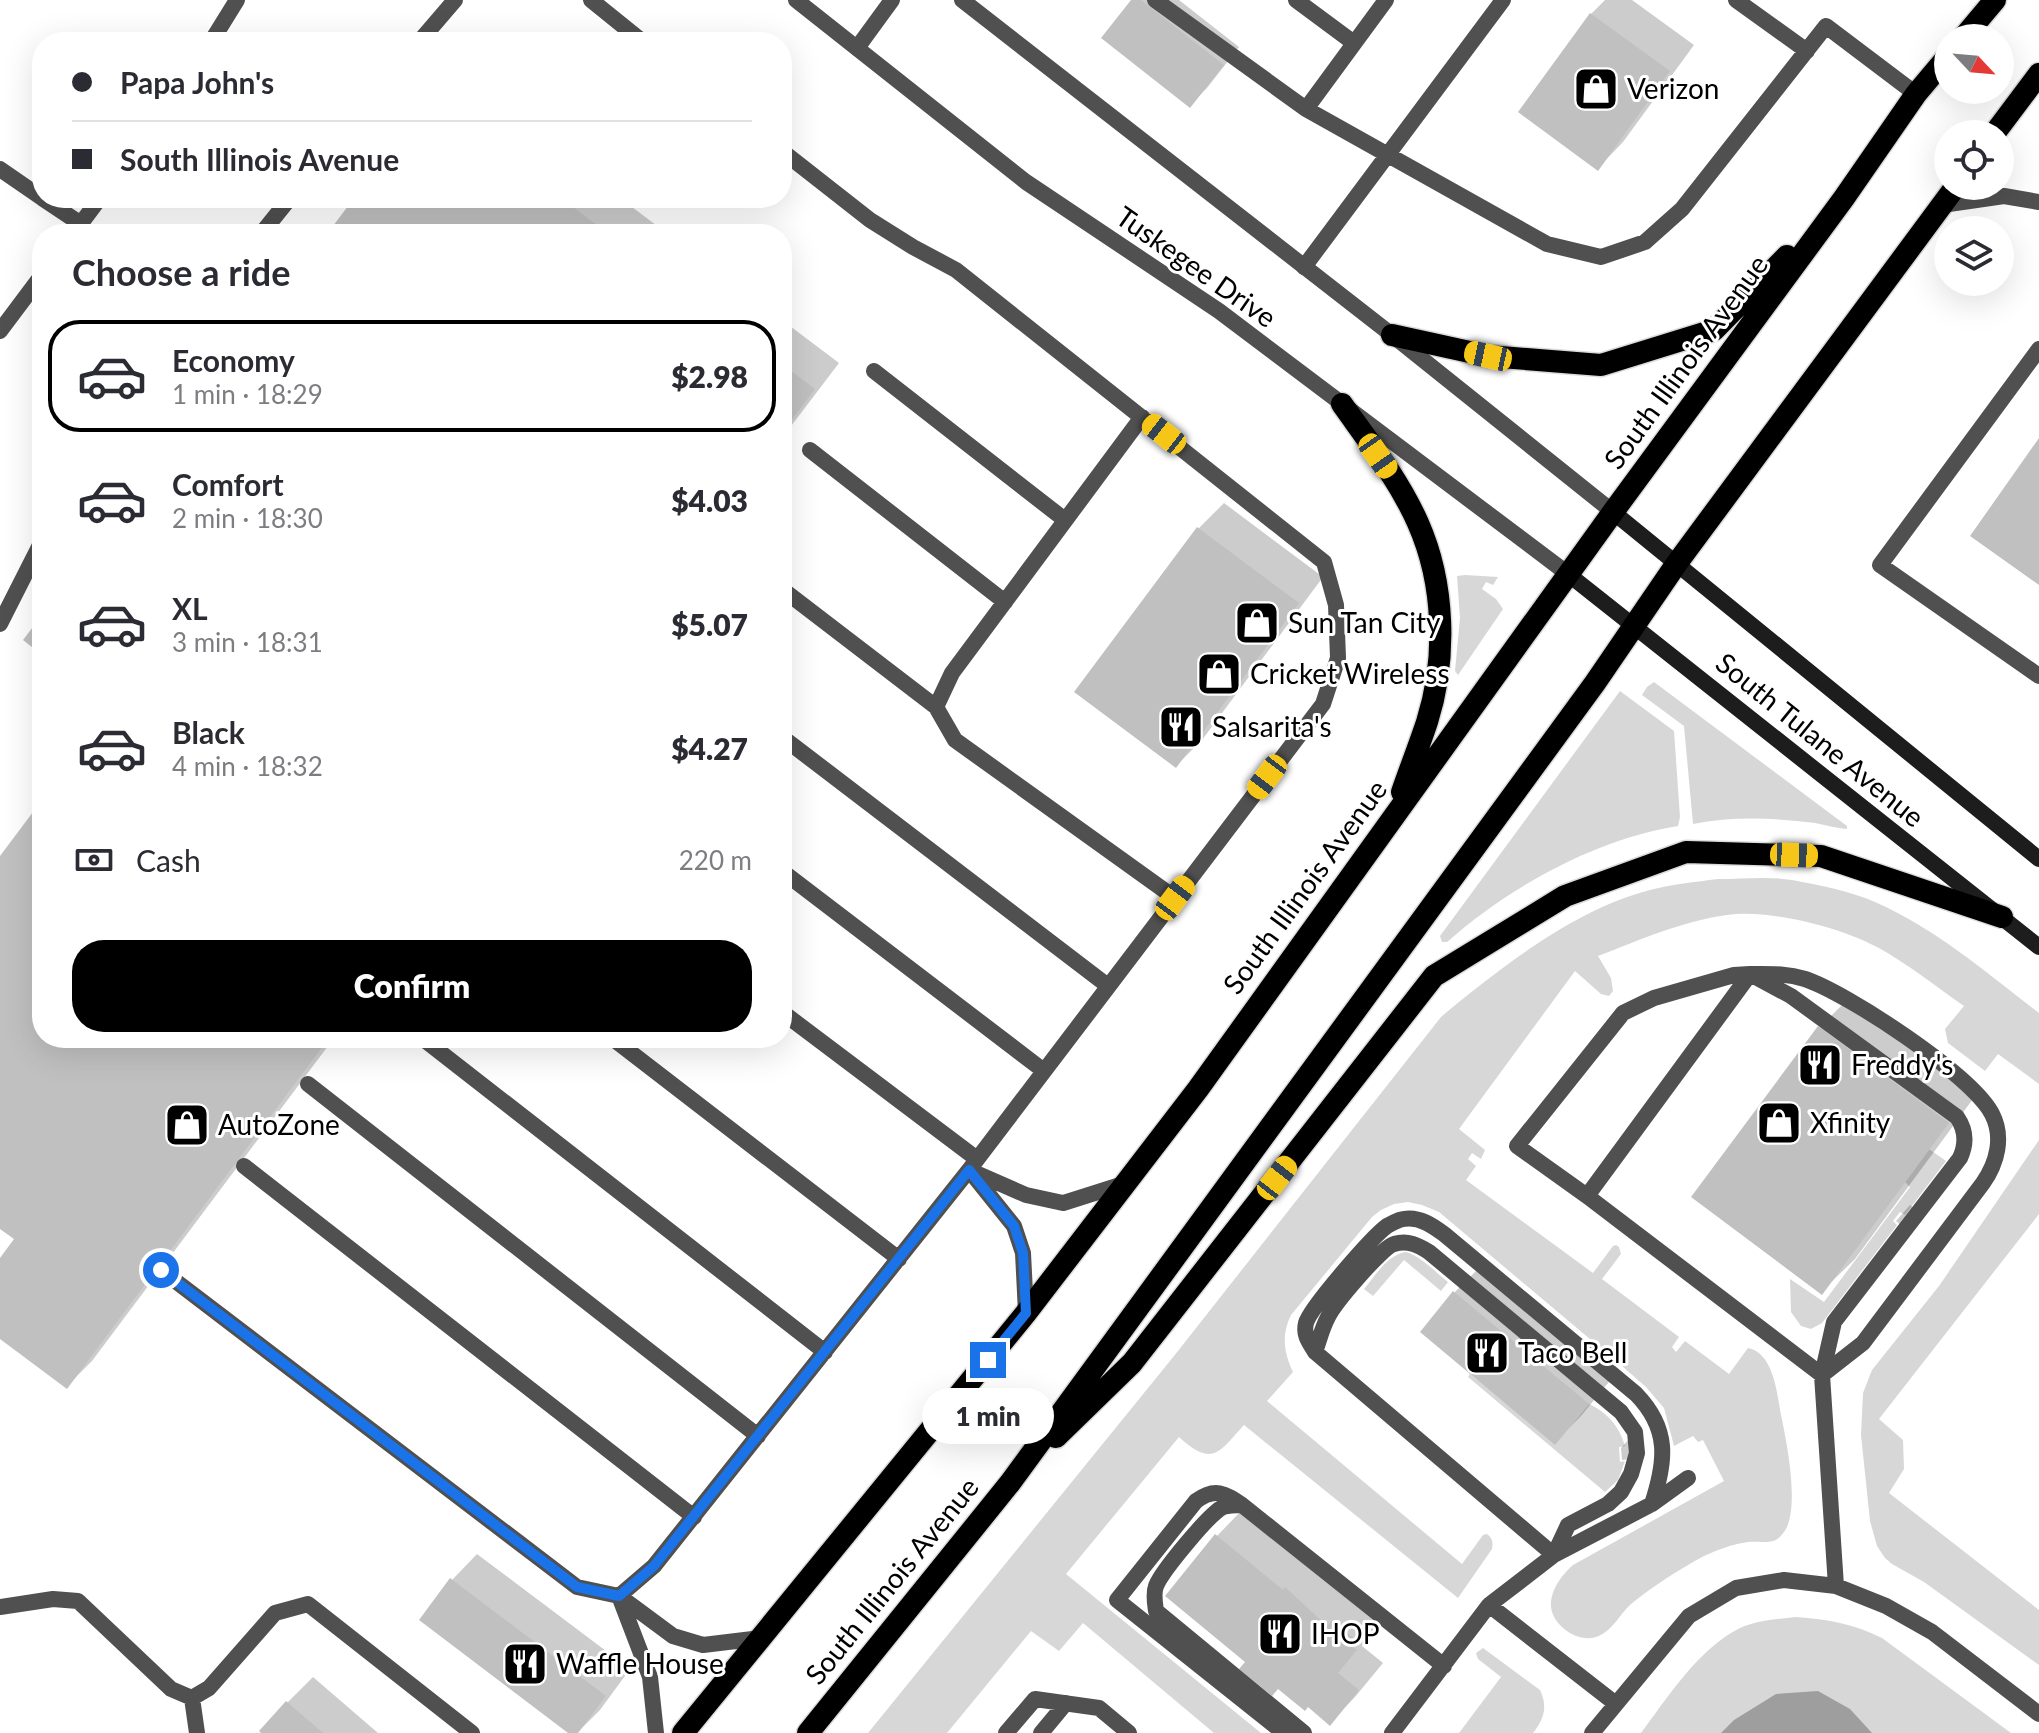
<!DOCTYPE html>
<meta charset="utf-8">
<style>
body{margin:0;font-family:Lato,sans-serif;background:#f7f7f7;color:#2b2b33;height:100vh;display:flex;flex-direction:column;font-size:30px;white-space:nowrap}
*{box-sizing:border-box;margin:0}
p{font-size:26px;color:#7c7c81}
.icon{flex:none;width:44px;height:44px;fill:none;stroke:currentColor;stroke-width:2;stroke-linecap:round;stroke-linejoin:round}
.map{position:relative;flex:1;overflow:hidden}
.sheet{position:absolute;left:32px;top:224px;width:760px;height:824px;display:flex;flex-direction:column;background:#fff;border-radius:32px;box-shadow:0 8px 32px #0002}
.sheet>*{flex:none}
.guide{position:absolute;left:32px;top:32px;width:760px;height:176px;border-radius:32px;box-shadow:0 8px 32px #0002;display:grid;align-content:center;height:176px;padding:0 40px;background:#fff}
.needle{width:52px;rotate:116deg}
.controls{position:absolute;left:1934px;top:24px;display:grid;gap:16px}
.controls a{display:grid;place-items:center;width:80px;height:80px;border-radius:50%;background:#fff;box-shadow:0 8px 32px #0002;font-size:40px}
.end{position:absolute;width:36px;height:36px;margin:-18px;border:10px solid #1a73e8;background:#fff;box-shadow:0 0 0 4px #fff}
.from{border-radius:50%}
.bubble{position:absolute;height:56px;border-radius:28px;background:#fff;box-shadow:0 8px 32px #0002;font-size:26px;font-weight:800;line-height:56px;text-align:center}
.car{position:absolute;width:24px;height:48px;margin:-24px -12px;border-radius:10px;box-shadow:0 0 6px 2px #0007;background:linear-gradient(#f5c518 24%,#345 0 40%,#f5c518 0 76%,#345 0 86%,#f5c518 0)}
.guide b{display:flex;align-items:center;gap:28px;height:76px;font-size:30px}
.guide b+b{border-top:2px solid #e1e1e2}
.guide i{width:20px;height:20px;background:#2b2b33}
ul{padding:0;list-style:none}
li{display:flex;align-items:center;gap:24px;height:112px;margin:0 16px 12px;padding:0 24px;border:4px solid transparent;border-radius:32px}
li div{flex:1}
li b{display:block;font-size:30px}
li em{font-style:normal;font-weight:800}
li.selected{border-color:#000}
li>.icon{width:72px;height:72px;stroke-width:1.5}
h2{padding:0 40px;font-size:36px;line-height:96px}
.pay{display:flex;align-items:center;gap:20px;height:88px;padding:0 40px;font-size:30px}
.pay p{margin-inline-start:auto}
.cta{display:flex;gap:16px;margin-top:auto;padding:16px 40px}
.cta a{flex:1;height:92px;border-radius:32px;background:#000;color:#fff;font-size:32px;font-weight:800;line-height:92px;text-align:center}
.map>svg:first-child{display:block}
</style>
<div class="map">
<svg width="2039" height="1733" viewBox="0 0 2039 1733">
<rect width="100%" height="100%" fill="#fff"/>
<path fill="#d7d7d7" d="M1465 575 1498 577 1493 585 1486 582 1482 589 1496 599 1503 609 1458 675 1455 671 1460 618 1457 576Z
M1654 682 1847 826V829C1836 828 1826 825 1815 823 1775 818 1733 816 1693 824L1684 726 1642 695 1647 687Z
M1620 691 1674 731 1680 817 1678 826C1596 839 1509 887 1447 942H1442L1440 936Z
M1718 879C1742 879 1768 876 1792 880 1819 885 1850 891 1875 902 1936 929 1987 973 2039 1013V1084L1998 1054 1985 1071 1948 1043 1945 1029 1964 1006C1937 987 1905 962 1877 947 1840 927 1769 909 1727 915 1682 921 1640 940 1598 956L1611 978 1613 991 1609 996 1601 994 1575 971 1459 1129 1485 1150 1481 1159 1472 1153 1468 1159 1476 1166 1466 1180 1593 1273 1613 1246 1616 1245 1619 1247 1621 1254 1602 1279 1679 1337 1672 1347 1676 1352 1685 1341 1729 1374 1748 1348C1774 1353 1777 1394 1781 1415 1787 1443 1799 1504 1786 1529 1783 1534 1778 1540 1773 1541 1766 1543 1756 1541 1748 1542 1732 1544 1717 1550 1702 1557 1677 1571 1653 1586 1631 1604 1619 1615 1612 1632 1596 1637 1578 1643 1553 1626 1551 1607 1550 1590 1562 1575 1573 1565L1724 1481 1703 1440 1698 1442 1693 1436 1674 1446 1664 1408 1646 1387 1622 1366 1439 1212 1422 1205 1408 1202 1394 1204 1381 1210 1372 1217 1291 1315C1281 1335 1284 1353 1293 1372L1267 1401 1462 1564 1483 1535 1487 1534C1493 1539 1493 1542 1492 1549L1458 1598 1244 1425C1219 1452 1213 1468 1179 1437L1066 1574 1261 1733H1214L1083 1623 1059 1651 1031 1631 947 1733H868L1174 1356 1441 1017C1500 968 1575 909 1650 890 1672 884 1695 882 1718 879Z
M2039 1140V1214L1879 1419 1903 1440 1904 1469 1889 1493 2039 1610V1665L1924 1582 1892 1564 1885 1558 1877 1546 1870 1521 1861 1435 1863 1393 1872 1370 1939 1286Z
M1929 1149 1946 1161 1905 1215 1900 1212 1893 1221 1897 1225 1822 1323 1811 1329 1801 1326 1791 1312 1790 1279 1824 1302 1910 1187 1905 1182Z
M1406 1252C1421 1256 1435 1272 1448 1282L1441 1291 1404 1260 1373 1296 1364 1289C1376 1275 1387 1255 1406 1252Z
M1470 1374 1555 1444 1589 1404C1608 1413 1619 1426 1625 1446L1619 1447 1620 1462 1625 1461 1618 1480 1605 1492 1468 1377Z
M1796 1617C1827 1619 1854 1624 1882 1638L2011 1733H1641C1668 1697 1698 1649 1740 1628 1757 1620 1778 1619 1796 1617Z
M1483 1648 1540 1690C1548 1707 1544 1719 1533 1733H1459L1501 1677 1478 1659 1476 1653Z"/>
<path fill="#9e9e9e" d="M1818 1691 1850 1709 1872 1733H1721L1734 1720 1776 1694Z"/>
<path fill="#0003" d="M1133 0H1179L1239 47 1207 88 1190 105Z
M1605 0H1632L1694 45 1623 142 1598 168 1591 14Z
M356 198H620L668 234H329Z
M782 320 839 363 782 438Z
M1224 503 1323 577 1202 740 1176 766 1077 691 1199 528Z
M42 803V1038H334L92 1361 67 1386 0 1336V1261L17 1239 0 1226V859Z
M1853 994 1981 1088 1855 1259 1821 1292 1694 1197 1820 1027Z
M1910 1205 1920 1213 1905 1229 1896 1221Z
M1480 1267 1613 1377 1581 1416 1555 1442 1423 1332 1455 1292Z
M1629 1439 1631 1459 1622 1460 1621 1448Z
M1242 1510 1381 1624 1362 1646 1383 1663 1355 1697 1330 1723 1309 1705 1248 1661 1217 1536Z
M477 1554 630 1669 600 1710 577 1733H572L452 1580Z
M313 1677 378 1733H264L287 1703Z"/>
<path fill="#c0c0c0" d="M1131 0H1141L1224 65 1190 108 1101 38Z
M1590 13 1670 71 1598 171 1518 112Z
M354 198H561L609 234H327Z
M782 364 815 389 782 433Z
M2039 438V585L1970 536Z
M1197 527 1299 603 1176 768 1074 692Z
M42 615V655L23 640Z
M42 800V1038H329L67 1389 0 1339V1258L14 1239 0 1229V856Z
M1818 1026 1949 1123 1822 1295 1691 1197Z
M1453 1291 1589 1404 1555 1445 1420 1332Z
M1215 1534 1283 1590 1285 1587 1327 1626 1332 1620 1358 1642 1353 1647 1357 1650 1338 1673 1359 1690 1330 1726 1308 1707 1305 1711 1278 1689 1272 1696 1239 1669 1245 1662 1165 1596Z
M450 1578 606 1696 578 1733H568L419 1620Z
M286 1701 323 1733H261L259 1731Z"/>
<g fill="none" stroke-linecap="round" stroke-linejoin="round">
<g stroke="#dbdbdb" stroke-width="25">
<path id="trunk" d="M1963 38 1995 0
M1994 134 2039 74
M1392 335 1488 356 1601 365 1714 330 1787 256
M1342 404C1369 442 1399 480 1418 523 1445 584 1447 659 1427 722 1419 746 1410 769 1402 792
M1056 1437 1132 1363 1434 976 1565 896 1686 852 1821 856 2002 917
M683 1733 1026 1313 1198 1089 1613 512 1844 198 1916 94 1948 56
M808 1733 1010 1483 1595 683 1677 563 1956 186"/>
</g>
<path stroke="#505050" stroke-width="16" d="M591 0 643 42
M1155 0 1306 109 1547 244 1601 257 1645 242 1682 209 1826 26 1916 94
M1296 0 1354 43
M1736 0 1807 51
M211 42 237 0
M419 42 455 0
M857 48 892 0
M1306 109 1386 0
M0 169 42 198
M42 198 81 224
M1942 205 2004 196 2039 202
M73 234 100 198
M261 234 290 198
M1304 267 1503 0
M0 331 42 275
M2039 349 1880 565 2039 676
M874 371 1065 520
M1142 417 952 673 936 707 955 740 1175 898
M810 450 1005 602
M782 589 936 707
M0 624 42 541
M782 737 1108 986
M782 871 1044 1071
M782 1012 977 1159
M422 1038 825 1352
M612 1038 899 1259
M308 1084 758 1436
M244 1166 694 1517
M1587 1196 1517 1146 1623 1013 1654 998 1734 975 1750 974 1791 996 1957 1117C1966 1130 1967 1143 1960 1158L1834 1322 1822 1375 1587 1196 1750 974C1769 974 1786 973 1805 979 1847 993 1972 1075 1992 1114 2004 1137 1997 1163 1983 1183L1863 1343 1822 1375 1836 1586
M161 1270 577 1587 619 1596 654 1566 969 1170 1323 704 1338 658 1336 605 1324 562 956 270 913 247 870 220 782 151
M1026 1313 1023 1253 1014 1226 969 1170 1026 1195 1063 1203 1126 1183
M1315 1352C1319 1341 1322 1328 1328 1317 1334 1304 1382 1247 1394 1244 1408 1240 1418 1245 1429 1252L1621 1412 1635 1432 1637 1453 1631 1474 1621 1492 1608 1504 1568 1525 1554 1555
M1652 1504 1688 1478
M1242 1505C1236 1505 1229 1505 1223 1507 1209 1514 1162 1571 1156 1586 1153 1594 1155 1603 1156 1611L1304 1733
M1489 1605 1554 1555 1652 1504C1666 1461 1670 1429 1636 1394L1444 1234C1433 1226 1419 1216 1404 1219 1399 1219 1391 1224 1387 1226 1372 1237 1310 1308 1306 1323 1303 1335 1309 1342 1315 1352L1554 1555
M0 1607 53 1599 78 1601 171 1689 192 1698 209 1688 275 1613 308 1604 472 1733
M192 1698 197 1733
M656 1733 650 1677 619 1596 673 1636 703 1645 761 1638
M1006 1733 1035 1699 1099 1708 1129 1733
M1041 1733 1066 1703
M1284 1733 1117 1600 1196 1501C1215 1487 1224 1493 1242 1505L1444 1666
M1392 1733 1489 1605 1616 1704
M1592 1733 1689 1616 1736 1588 1784 1580 1836 1586 1886 1606 1932 1632 2039 1714"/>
<path stroke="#505050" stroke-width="16" d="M796 0 1026 182 1219 311 1568 574
M962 0 1392 335 1613 512"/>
<path stroke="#1d1d1d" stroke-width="16" d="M1613 512 2039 859
M1568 574 2039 947"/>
<use href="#trunk" stroke="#000" stroke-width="22"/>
</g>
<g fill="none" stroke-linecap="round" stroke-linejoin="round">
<path stroke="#1a73e8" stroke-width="10" d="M161 1270 577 1587 619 1596 654 1566 969 1170 1014 1226 1023 1253 1026 1313 988 1360"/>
</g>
<defs>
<g id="shop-square" transform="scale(2.3)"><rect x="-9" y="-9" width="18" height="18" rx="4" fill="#000" stroke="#fff"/><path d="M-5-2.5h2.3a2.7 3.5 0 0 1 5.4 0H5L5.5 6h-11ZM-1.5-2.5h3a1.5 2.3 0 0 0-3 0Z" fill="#fff"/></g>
<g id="restaurant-square" transform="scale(2.3)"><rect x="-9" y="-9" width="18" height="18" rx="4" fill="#000" stroke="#fff"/><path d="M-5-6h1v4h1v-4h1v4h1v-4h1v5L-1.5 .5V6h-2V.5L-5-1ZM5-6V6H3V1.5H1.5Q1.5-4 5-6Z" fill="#fff"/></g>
</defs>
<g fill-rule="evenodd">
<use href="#shop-square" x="1596" y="89"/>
<use href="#shop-square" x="1257" y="623"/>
<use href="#shop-square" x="1219" y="674"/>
<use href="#restaurant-square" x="1181" y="727"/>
<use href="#restaurant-square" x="1820" y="1065"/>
<use href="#shop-square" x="1779" y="1123"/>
<use href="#shop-square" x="187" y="1125"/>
<use href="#restaurant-square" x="1487" y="1353"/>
<use href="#restaurant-square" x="1280" y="1634"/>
<use href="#restaurant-square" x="525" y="1664"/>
</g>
<g text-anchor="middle" stroke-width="6" stroke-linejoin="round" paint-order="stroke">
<g font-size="28" fill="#000" stroke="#fff" text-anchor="start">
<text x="1627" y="99">Verizon</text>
<text x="1288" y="633">Sun Tan City</text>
<text x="1250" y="684">Cricket Wireless</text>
<text x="1212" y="737">Salsarita's</text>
<text x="1851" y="1075">Freddy's</text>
<text x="1810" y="1133">Xfinity</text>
<text x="218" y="1135">AutoZone</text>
<text x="1518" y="1363">Taco Bell</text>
<text x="1311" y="1644">IHOP</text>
<text x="556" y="1674">Waffle House</text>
</g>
<g font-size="28" fill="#000" stroke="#fff">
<text transform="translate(1196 267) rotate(35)" y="10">Tuskegee Drive</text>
<text transform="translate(1686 362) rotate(-54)" y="10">South Illinois Avenue</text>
<text transform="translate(1820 740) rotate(39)" y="10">South Tulane Avenue</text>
<text transform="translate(1305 887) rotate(-54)" y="10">South Illinois Avenue</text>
<text transform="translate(892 1581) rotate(-51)" y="10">South Illinois Avenue</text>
</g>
</g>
</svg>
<div class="controls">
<a><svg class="needle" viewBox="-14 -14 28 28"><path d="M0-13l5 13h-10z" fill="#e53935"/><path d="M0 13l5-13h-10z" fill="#7c7c81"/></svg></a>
<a><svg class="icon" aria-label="locate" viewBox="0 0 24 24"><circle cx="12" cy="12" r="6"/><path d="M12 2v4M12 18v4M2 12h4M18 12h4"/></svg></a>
<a><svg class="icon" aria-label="layers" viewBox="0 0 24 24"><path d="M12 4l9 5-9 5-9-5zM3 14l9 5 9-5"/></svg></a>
</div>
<i class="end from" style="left:161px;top:1270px"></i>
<i class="end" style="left:988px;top:1360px"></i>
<div class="bubble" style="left:922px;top:1388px;width:132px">1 min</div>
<i class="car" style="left:1488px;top:356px;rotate:282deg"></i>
<i class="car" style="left:1164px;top:434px;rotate:308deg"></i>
<i class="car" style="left:1378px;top:456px;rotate:145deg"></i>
<i class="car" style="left:1267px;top:777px;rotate:217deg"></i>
<i class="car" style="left:1794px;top:855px;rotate:92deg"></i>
<i class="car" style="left:1175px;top:898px;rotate:37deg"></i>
<i class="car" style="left:1277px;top:1178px;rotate:38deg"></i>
<div class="guide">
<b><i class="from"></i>Papa John's</b>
<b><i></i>South Illinois Avenue</b>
</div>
<section class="sheet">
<h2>Choose a ride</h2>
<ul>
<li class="selected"><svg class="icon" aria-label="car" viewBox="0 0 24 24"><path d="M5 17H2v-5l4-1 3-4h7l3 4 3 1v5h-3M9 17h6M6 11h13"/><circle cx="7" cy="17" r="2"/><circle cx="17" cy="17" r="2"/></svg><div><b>Economy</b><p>1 min · 18:29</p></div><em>$2.98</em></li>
<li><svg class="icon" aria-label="car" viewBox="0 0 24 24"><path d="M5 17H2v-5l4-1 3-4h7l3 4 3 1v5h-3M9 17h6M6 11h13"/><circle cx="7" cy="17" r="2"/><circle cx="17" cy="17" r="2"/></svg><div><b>Comfort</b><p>2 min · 18:30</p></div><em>$4.03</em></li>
<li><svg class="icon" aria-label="car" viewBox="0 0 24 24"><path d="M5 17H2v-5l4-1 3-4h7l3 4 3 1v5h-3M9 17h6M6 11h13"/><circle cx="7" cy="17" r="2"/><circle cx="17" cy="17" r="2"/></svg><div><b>XL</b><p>3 min · 18:31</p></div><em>$5.07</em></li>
<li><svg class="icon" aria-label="car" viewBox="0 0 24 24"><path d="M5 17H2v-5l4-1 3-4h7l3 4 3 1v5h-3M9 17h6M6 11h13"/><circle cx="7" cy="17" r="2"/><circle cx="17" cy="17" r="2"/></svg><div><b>Black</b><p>4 min · 18:32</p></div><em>$4.27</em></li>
</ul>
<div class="pay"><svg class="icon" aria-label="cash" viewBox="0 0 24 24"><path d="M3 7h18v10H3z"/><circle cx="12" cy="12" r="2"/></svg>Cash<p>220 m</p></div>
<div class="cta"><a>Confirm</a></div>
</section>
</div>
